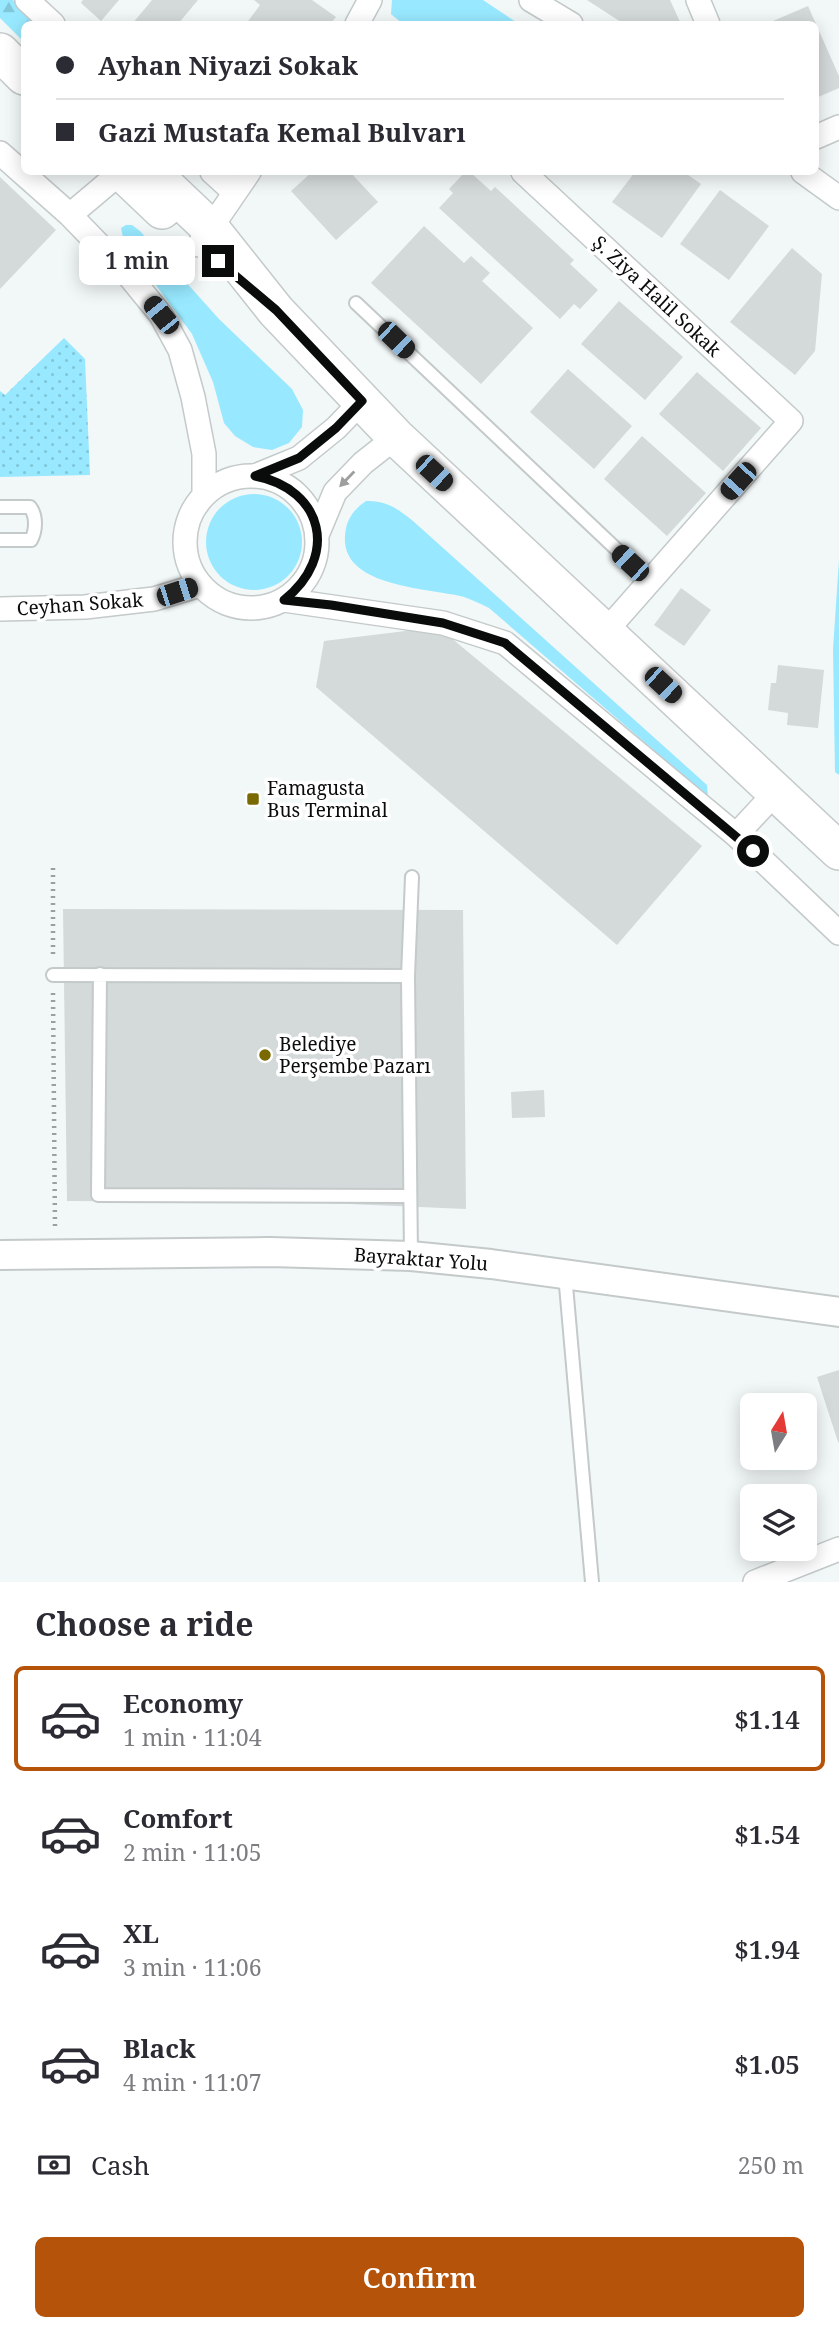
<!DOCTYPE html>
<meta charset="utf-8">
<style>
body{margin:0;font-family:"Noto Serif",serif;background:#f7f7f7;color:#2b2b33;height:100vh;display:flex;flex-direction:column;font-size:26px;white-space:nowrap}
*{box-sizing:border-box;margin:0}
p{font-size:23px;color:#7c7c81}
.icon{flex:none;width:38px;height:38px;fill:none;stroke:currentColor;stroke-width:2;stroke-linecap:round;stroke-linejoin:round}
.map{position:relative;height:1582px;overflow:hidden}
.sheet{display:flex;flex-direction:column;background:#fff;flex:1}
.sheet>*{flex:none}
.banner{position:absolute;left:21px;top:21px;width:798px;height:154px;border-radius:10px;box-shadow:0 4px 18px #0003;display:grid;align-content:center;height:154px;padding:0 35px;background:#fff}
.needle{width:46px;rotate:11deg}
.buttons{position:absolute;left:740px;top:1393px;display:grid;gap:14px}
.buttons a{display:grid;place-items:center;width:77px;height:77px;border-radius:10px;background:#fff;box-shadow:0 4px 18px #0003;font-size:35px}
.end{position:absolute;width:32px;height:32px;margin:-16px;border:9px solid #0a0c0c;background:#fff;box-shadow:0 0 0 4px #fff}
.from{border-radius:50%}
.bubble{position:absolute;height:49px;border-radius:10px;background:#fff;box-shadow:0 4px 18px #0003;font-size:23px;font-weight:600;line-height:49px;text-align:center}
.car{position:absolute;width:21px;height:42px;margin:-21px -10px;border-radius:9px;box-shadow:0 0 5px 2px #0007;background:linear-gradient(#222 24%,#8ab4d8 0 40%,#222 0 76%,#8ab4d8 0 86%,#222 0)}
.banner b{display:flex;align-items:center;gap:24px;height:66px;font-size:26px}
.banner b+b{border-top:2px solid #e1e1e2}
.banner i{width:18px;height:18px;background:#2b2b33}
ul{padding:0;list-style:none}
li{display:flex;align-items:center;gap:21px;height:105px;margin:0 14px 10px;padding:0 21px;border:4px solid transparent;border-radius:10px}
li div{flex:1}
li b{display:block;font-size:26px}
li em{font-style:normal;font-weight:600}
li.active{border-color:#b45309}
li>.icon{width:63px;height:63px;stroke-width:1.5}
h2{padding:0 35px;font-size:32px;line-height:84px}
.pay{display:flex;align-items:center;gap:18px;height:77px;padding:0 35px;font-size:26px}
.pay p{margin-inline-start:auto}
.action{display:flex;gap:14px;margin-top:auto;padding:14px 35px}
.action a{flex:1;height:80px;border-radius:10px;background:#b45309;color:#fff;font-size:28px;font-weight:600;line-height:80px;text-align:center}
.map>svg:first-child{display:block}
</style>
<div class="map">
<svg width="839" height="1582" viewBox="0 0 839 1582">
<defs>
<pattern id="forest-firs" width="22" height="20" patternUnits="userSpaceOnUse" patternTransform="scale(1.75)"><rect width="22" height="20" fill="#98e9ff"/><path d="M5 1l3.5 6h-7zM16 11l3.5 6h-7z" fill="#82c7d9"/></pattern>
<pattern id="park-dots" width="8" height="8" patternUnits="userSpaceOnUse" patternTransform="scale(1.75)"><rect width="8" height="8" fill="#98e9ff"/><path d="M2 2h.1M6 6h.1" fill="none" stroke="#82c7d9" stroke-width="1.8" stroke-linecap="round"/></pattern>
</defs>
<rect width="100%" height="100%" fill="#f2f7f8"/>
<path fill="#98e9ff" d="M392 0H483L519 24H403L391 14Z
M126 225H132L140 231 219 319 292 389 303 410 302 427 289 443 272 450 253 447 235 436 224 423 213 382 192 334 124 242 121 228Z
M206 542a48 48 0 1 1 96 0a48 48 0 1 1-96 0Z
M366 501C386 500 398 509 413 521L707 785 708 797 489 608C481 604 473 600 464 597 430 588 341 588 345 536 346 520 353 510 366 501Z
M839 560V775L835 772 833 649Z"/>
<path fill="url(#forest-firs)" d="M0 0H13L39 24H24V42L0 18Z"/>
<path fill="url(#park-dots)" d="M64 338 85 359 90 475 0 477V391L5 395Z"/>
<path fill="#d4d9d9" d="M83 0H119L101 21 81 3Z
M152 0H198L178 24H132Z
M254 0H312L336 17 330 24H246L260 5Z
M587 0H670L681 24H624Z
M808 6 839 76V88L816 98V24H766Z
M312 172H350L378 202 336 240 291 191Z
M465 172H470L491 191 495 187 574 260 570 264 598 290 580 309 574 304 560 319 439 208 453 193 449 189Z
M635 172H684L701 184 662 238 612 202Z
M0 177 56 230 0 289Z
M720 190 769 226 729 280 680 244Z
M424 226 464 263 471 256 490 273 482 281 533 328 481 384 371 283Z
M792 248 822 274 815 351 795 375 730 322Z
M619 301 683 357 645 400 581 344Z
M568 369 632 426 594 469 530 412Z
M697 372 761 428 723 471 659 414Z
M642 436 706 493 667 536 604 479Z
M681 588 711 610 684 646 654 625Z
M438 627 702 846 617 945 316 687 324 641Z
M778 665 824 670 818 728 787 725 788 713 768 710 771 683H776Z
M63 909 463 910 466 1209 303 1202 67 1201Z
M544 1090 545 1117 512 1118 511 1092Z
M839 1370V1442H838L817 1377Z"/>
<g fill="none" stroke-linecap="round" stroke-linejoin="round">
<g stroke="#c4c9ca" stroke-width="16">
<path id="service" d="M356 303 650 581
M0 507H30C37 516 36 531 31 540H0
M100 974 98 1195 408 1196
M53 975 408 976
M411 1256 408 976 412 877
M565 1274 592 1582"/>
</g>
<g stroke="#c4c9ca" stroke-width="26">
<path id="minor" d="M27 0 53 24
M531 0 571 24
M698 0 708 24
M357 24 370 0
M816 137 839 127
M0 153 70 215 130 277 161 315 180 350 193 397 204 454V495
M212 172 234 192
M523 172 791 421 606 631
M803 172 839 198
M70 215 121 172
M199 245 249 172
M185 542a66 66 0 1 1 132 0a66 66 0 1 1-132 0Z
M255 476 299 458 336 428 362 401
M317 535 335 492 363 463 396 437
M284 600 443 623 505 643 736 835 839 933
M0 609 85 607 154 599 200 585
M736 835 777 791
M755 1582 839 1549"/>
</g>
<g stroke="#c4c9ca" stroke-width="32">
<path id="tertiary" d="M0 1255 270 1252 411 1256 491 1264 839 1312"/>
</g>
<g stroke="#c4c9ca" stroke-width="40">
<path id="primary" d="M0 52 24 76
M122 172 162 210
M151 172 210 228 276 311 396 437 839 851"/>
</g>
<path stroke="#9b9f9f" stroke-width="4.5" stroke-dasharray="2 5" stroke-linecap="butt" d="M53 868V956
M53 993 55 1229"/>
<use href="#service" stroke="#fff" stroke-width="12"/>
<use href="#minor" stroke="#fff" stroke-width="23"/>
<use href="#tertiary" stroke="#fff" stroke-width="28"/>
<use href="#primary" stroke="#fff" stroke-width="37"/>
</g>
<defs><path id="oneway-solid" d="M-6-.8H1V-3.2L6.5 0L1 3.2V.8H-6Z" transform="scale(1.75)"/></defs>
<use fill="#9d9e9e" href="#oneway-solid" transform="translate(347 479) rotate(134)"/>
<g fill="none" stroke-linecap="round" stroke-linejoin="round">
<path stroke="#0a0c0c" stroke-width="9" d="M218 261 276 310 362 401 336 428 299 458 255 476C324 489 339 557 284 600L331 605 443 623 505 643 753 851"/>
</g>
<g fill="#796900" stroke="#fff" stroke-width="2.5">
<rect x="246" y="792" width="14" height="14" rx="3.5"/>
<circle cx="265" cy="1055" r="7"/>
</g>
<g text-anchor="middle" stroke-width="7" stroke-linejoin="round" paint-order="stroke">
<g font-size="19" fill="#0a0c0c" stroke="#fff">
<text transform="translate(657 296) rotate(43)" y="7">Ş. Ziya Halil Sokak</text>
<text transform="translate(80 604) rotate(-4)" y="7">Ceyhan Sokak</text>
<text transform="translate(421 1259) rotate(4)" y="7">Bayraktar Yolu</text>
</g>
<g font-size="19" fill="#0a0c0c" stroke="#fff" text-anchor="start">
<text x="267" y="795">Famagusta<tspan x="267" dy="22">Bus Terminal</tspan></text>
<text x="279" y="1051">Belediye<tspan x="279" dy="22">Perşembe Pazarı</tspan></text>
</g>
</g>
</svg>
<div class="buttons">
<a><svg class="needle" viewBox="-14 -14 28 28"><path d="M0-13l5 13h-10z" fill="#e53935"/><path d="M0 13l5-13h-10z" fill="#7c7c81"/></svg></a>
<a><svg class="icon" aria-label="layers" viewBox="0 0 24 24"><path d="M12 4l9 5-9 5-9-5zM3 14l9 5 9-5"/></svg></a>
</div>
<i class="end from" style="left:753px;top:851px"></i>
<i class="end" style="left:218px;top:261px"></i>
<div class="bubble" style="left:79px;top:236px;width:116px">1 min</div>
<i class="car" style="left:161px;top:315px;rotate:321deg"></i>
<i class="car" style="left:396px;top:340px;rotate:134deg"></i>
<i class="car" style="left:434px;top:473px;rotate:133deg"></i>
<i class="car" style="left:738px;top:481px;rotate:222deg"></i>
<i class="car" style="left:630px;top:563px;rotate:313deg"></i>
<i class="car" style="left:177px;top:592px;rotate:72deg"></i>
<i class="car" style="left:663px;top:685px;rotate:133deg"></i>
<div class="banner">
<b><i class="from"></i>Ayhan Niyazi Sokak</b>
<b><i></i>Gazi Mustafa Kemal Bulvarı</b>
</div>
</div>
<section class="sheet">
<h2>Choose a ride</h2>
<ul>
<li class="active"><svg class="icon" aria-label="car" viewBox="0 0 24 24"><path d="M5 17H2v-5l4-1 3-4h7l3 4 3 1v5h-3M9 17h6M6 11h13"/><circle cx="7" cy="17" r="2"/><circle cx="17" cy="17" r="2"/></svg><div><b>Economy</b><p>1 min · 11:04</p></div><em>$1.14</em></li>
<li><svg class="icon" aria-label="car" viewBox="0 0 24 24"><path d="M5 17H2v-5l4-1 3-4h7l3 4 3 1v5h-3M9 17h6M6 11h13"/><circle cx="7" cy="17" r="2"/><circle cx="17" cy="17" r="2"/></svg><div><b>Comfort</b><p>2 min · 11:05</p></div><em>$1.54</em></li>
<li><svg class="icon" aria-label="car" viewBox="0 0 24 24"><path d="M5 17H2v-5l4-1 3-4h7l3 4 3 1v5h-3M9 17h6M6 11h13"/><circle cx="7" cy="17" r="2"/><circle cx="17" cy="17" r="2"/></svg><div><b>XL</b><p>3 min · 11:06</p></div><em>$1.94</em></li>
<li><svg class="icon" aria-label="car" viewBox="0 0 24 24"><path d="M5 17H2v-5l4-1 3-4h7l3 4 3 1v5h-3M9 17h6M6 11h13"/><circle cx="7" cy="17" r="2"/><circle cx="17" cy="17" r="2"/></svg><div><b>Black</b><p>4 min · 11:07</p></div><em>$1.05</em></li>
</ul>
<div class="pay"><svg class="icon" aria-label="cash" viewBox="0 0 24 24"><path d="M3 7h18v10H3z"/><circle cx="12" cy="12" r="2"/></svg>Cash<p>250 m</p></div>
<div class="action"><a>Confirm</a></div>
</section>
